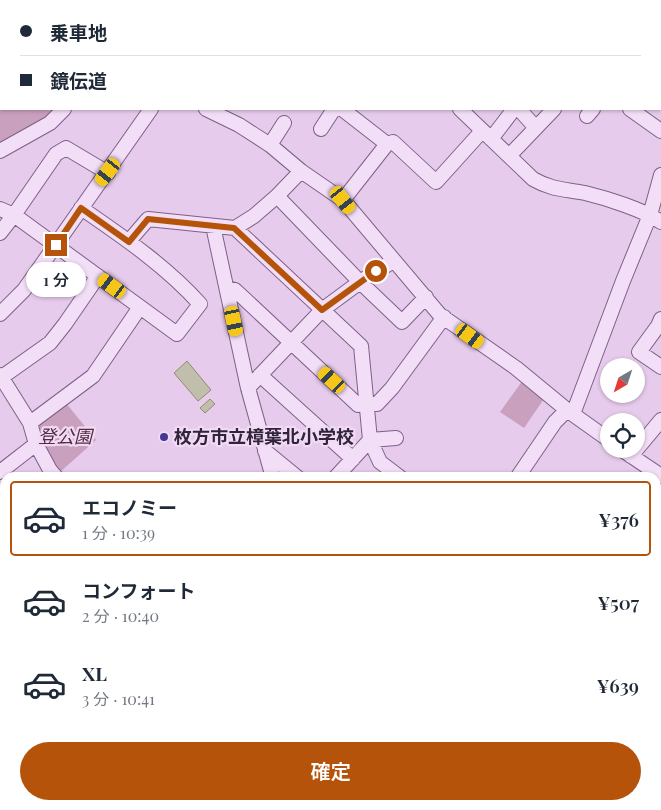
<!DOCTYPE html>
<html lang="ja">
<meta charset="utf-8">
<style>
body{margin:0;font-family:"Playfair Display","Noto Sans JP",serif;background:#f6f6f7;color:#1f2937;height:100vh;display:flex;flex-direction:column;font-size:19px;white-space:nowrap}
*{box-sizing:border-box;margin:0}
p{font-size:16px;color:#747a83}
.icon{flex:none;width:28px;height:28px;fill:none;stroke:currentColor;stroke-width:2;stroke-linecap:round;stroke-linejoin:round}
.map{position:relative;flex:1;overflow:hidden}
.sheet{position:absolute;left:0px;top:472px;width:661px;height:338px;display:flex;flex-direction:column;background:#fff;border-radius:15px 15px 0 0;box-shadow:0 1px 4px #0004}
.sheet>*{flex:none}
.top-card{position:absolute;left:0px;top:0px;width:661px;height:110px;box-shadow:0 1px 4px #0004;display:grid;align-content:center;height:110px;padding:0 20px;background:#fff}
.needle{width:32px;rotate:219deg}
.tools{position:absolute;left:600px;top:358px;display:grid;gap:10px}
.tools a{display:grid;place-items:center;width:45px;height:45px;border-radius:50%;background:#fff;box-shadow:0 1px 4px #0004;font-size:25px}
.end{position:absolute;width:22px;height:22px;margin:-11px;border:6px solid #b45309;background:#fff;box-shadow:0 0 0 2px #fff}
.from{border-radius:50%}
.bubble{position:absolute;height:35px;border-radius:18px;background:#fff;box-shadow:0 1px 4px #0004;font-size:16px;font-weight:600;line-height:35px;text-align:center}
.car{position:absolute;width:15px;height:30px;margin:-15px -8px;border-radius:6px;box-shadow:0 0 4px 1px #0007;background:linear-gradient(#f5c518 24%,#345 0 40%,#f5c518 0 76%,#345 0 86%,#f5c518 0)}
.top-card b{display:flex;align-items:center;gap:18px;height:48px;font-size:19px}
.top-card b+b{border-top:1px solid #e0e1e3}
.top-card i{width:12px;height:12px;background:#1f2937}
ul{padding:9px 0 0;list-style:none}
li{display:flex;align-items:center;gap:15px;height:75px;margin:0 10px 8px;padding:0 10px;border:2px solid transparent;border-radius:5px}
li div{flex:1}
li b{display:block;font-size:19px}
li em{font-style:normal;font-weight:600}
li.selected{border-color:#b45309}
li>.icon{width:45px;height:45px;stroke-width:1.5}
.cta{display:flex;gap:10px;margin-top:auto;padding:10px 20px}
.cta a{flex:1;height:58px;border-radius:30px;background:#b45309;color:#fff;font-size:20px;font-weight:600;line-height:58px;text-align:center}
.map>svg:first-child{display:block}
</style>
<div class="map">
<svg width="661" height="810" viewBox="0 0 661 810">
<rect width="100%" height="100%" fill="#e7cbec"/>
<path fill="#c9a0be" d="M0 27 1 109H62L0 148Z
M523 380 546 396 524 428 500 412Z
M66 403 96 440 59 473 38 433V425Z"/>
<path fill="#c1beab" stroke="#8f8c72" d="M187 361 211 390 198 401 174 373Z
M210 399 215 404 205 413 200 408Z"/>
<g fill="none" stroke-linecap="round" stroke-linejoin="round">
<g stroke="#7c6187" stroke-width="16">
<path id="minor" d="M118 0 120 1
M254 0 255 1
M293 0 294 1
M333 0 334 1
M91 1 92 0
M146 1 147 0
M373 1 376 0
M491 1 492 0
M0 21 1 22
M206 109 239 125 270 145 301 171 343 200 440 315 516 368 567 410 609 440
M342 109 387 144 393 142 436 182 482 131
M460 109 533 179C552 190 565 189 585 193 606 198 644 210 661 222
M519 109 536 128
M630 109 661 131
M587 116 593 109
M321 129 334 109
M491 139 514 109
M270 145 284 123
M0 151 50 123 64 109
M509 156 554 109
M277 196 360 282 402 322 426 297
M343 200 387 144
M0 209 14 215 177 334 200 304C166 266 123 237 81 208
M213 226 248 388 273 478
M235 228 361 346 370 440 380 462 401 478
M0 233 14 215 56 154 66 148 108 173
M129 241 148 219 235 228 254 216 277 196 301 171
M227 288 235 290 358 405 366 403 377 404 392 388 444 317
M0 314 24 290 151 109
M661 319 658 326 639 352 661 367
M0 375 30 423 36 444 50 470 57 478
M260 375 353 459
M2 377 50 343 65 324 98 276
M248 388 322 310 360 282 393 261
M573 414 623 281 650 215 661 175
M30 423 93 376 140 307
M621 449 661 476
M265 451 298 478
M631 456 661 420
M0 472 36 444
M335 478 370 440 396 438
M517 478 555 422 567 410
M0 538 5 541
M656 630 661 628
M656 693 661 689
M656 754 661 750
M0 790 5 791
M40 805 52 810
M155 805 169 810
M309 805 311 810
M424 805 427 810
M97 810 100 805
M248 810 251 805
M584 810 590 805"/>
</g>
<use href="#minor" stroke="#f3def7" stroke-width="14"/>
</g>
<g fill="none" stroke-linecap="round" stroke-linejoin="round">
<path stroke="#b45309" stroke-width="6" d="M56 245 81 208 129 242 148 219 234 228 322 310 376 271"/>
</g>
<circle fill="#443692" stroke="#f0daf4" stroke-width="2" cx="164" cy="437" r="5"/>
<g text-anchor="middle" stroke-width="4.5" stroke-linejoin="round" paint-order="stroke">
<g font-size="18" font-style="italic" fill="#542b43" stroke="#f0daf4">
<text x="65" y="443">登公園</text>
</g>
<g font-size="18" font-weight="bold" fill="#312339" stroke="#f0daf4" text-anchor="start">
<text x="174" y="443">枚方市立樟葉北小学校</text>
</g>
</g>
</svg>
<div class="tools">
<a><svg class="needle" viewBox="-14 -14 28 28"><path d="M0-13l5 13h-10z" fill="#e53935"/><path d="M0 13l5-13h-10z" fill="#747a83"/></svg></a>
<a><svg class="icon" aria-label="locate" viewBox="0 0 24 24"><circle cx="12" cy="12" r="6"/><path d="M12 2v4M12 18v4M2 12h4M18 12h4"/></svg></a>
</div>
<i class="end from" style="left:376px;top:271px"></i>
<i class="end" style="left:56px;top:245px"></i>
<div class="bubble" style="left:26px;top:262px;width:60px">1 分</div>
<i class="car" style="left:108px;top:172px;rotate:217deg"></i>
<i class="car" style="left:343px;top:200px;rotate:141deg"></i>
<i class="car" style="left:112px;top:286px;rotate:306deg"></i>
<i class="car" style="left:234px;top:321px;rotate:168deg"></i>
<i class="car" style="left:470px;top:336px;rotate:126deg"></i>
<i class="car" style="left:332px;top:380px;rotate:313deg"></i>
<div class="top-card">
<b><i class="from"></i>乗車地</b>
<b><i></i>鏡伝道</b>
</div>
<section class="sheet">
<ul>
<li class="selected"><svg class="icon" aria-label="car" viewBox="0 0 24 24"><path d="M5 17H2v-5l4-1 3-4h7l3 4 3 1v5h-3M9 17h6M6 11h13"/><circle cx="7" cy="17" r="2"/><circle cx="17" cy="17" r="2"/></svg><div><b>エコノミー</b><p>1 分 · 10:39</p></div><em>¥376</em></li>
<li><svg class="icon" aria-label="car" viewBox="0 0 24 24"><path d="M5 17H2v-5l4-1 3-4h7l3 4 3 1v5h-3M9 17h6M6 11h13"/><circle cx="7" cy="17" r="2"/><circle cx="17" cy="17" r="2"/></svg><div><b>コンフォート</b><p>2 分 · 10:40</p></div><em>¥507</em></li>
<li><svg class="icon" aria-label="car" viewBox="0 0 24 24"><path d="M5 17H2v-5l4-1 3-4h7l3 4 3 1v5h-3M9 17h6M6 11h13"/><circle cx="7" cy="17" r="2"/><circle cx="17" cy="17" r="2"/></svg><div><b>XL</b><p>3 分 · 10:41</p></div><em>¥639</em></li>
</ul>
<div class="cta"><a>確定</a></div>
</section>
</div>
